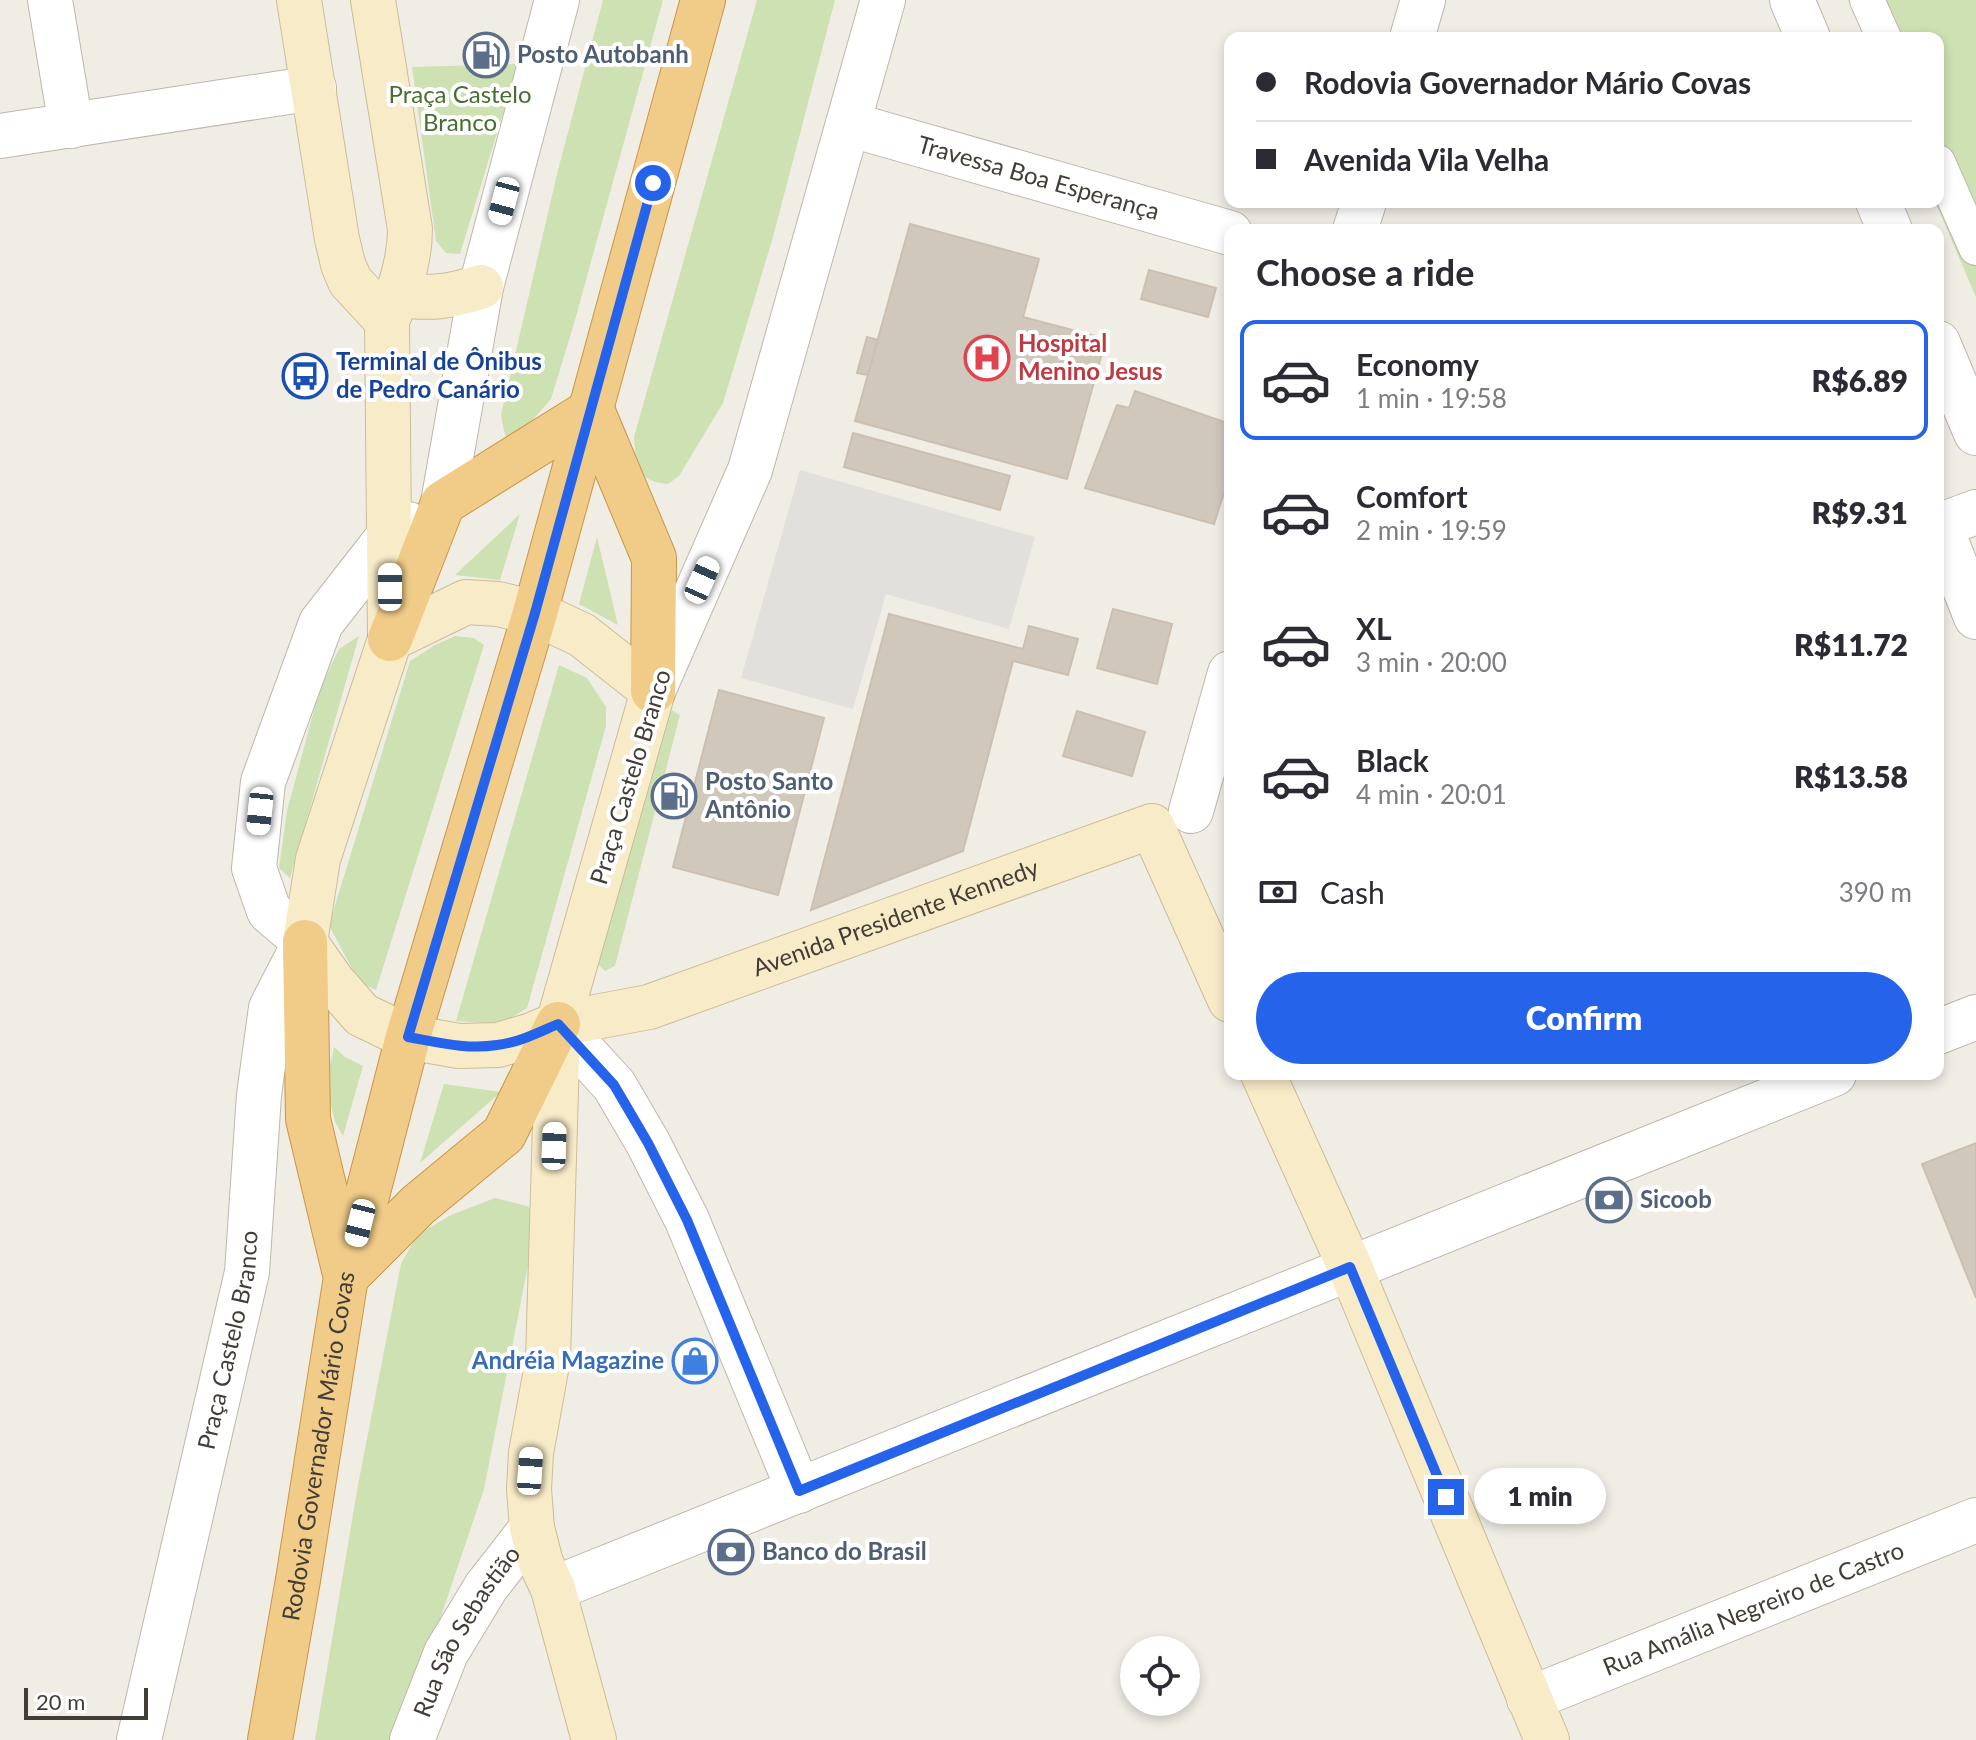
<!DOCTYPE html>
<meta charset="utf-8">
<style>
body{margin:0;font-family:Lato,sans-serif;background:#f2f2f3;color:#2b2b33;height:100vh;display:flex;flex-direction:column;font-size:30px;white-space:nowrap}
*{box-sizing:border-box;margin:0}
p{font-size:26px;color:#7c7c81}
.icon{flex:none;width:44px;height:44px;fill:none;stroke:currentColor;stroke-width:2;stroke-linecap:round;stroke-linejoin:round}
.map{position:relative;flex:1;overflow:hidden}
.details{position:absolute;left:1224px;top:224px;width:720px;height:856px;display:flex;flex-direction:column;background:#fff;border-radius:16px;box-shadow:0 4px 12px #0003}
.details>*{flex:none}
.hud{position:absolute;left:1224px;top:32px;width:720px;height:176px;border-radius:16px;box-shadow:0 4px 12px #0003;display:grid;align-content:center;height:176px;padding:0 32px;background:#fff}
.buttons{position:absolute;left:1120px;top:1636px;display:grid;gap:16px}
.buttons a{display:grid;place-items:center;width:80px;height:80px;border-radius:50%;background:#fff;box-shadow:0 4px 12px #0003;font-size:40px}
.scale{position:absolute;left:24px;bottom:20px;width:124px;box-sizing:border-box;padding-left:8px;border:4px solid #423d36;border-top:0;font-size:22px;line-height:28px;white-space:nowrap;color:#423d36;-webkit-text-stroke:6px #fff;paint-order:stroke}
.end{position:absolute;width:36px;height:36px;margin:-18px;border:10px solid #2563eb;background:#fff;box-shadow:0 0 0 4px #fff}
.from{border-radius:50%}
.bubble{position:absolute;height:56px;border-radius:28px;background:#fff;box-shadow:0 4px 12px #0003;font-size:26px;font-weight:800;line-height:56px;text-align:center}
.car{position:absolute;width:24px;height:48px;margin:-24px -12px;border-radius:10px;box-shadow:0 0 6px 2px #0007;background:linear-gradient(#fff 24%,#345 0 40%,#fff 0 76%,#345 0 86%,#fff 0)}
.hud b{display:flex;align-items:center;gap:28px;height:76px;font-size:30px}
.hud b+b{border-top:2px solid #e1e1e2}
.hud i{width:20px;height:20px;background:#2b2b33}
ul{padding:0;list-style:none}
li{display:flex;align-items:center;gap:24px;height:120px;margin:0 16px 12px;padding:0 16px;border:4px solid transparent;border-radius:16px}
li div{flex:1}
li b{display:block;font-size:30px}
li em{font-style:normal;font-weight:800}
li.selected{border-color:#2563eb}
li>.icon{width:72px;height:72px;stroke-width:1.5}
h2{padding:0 32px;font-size:36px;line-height:96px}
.pay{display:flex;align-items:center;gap:20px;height:88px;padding:0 32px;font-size:30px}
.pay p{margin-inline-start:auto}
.button{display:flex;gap:16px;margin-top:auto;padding:16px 32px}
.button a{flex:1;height:92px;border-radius:48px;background:#2563eb;color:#fff;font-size:32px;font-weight:800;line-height:92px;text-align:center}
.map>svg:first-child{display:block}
</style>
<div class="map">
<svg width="1976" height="1740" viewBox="0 0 1976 1740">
<rect width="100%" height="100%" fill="#f0ede5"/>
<path fill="#cde1b2" d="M603 0H663L575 320 551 399 515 440 505 435 501 415 558 170Z
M757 0H835L773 237 723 403 679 476 668 484C635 481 636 465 634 437Z
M1848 0H1976V297L1935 202H1938V38H1864Z
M518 64 460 254 446 253 436 241 412 67Z
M520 514 500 580 455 575Z
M597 537 618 625 579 604Z
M359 636 290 878 279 868 287 811 320 688 339 649Z
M455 636 474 638 484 645 376 990 359 982 329 925 410 661 435 645Z
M559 665 587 678 606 707V726L527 1008 501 1024 456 1021Z
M671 710 680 715 615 966 605 971 596 962 659 714Z
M334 1047 345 1057 363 1066 343 1136 335 1122 326 1085Z
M444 1084 501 1092 420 1163Z
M495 1198 527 1206 538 1215 484 1489 435 1634 391 1740H315L358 1485 401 1264 417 1235 451 1215Z"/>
<path fill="#e2e0dd" d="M800 470 1035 537 1009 629 886 594 853 709 741 678Z"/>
<path fill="#d1c8bc" stroke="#cbc0b0" stroke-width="2" d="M910 224 1039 259 1023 317 1106 339 1067 479 855 421Z
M1149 270 1216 288 1208 317 1141 299Z
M867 337 878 340 868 375 857 373Z
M1135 391 1230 424V474L1214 524 1085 488 1117 405 1129 408Z
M853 433 1010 476 1000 510 844 467Z
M1113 609 1172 624 1157 684 1097 668Z
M889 614 1023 649 1029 626 1078 639 1068 675 1013 661 963 851 811 910Z
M719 690 824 718 778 895 673 867Z
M1077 711 1145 732 1132 776 1063 756Z
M1976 1143V1298L1922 1164Z"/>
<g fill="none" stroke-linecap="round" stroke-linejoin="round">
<g stroke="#beb7ac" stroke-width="36">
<path id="pedestrian" d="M1867 0 1884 38
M1938 162 1976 248"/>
</g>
<g stroke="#beb7ac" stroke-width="46">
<g id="minor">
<path d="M50 0 71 126"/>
<path d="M1792 0 1808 38"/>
<path d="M1412 38 1423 0"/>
<path id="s1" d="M848 124 1230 233"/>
<path d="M0 136 314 88"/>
<path d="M1878 202 1890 230"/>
<path d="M1355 230 1364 202"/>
<path d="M1938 343 1976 433"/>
<path d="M1938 526 1976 512"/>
<path d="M1940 526 1976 617"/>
<path d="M1191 811 1230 673"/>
<path d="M558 1024 614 1085 648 1143 687 1220 799 1491"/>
<path d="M1938 1032 1976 1017"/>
<path d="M553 1589 1834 1074"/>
<path id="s2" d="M1529 1699 1976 1520"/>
<path id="s3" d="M139 1740 247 1272 259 1095 271 1008 305 942 269 911 254 868 263 782 321 623 389 536 408 524"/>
<path id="s4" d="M412 1740 446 1653 486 1587 532 1528"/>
</g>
</g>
<g stroke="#beb7ac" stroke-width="46">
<path id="tertiary" d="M443 503 481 287 557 0
M653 691 750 470 883 0"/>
</g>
<g stroke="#cbbd99" stroke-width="46">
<g id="secondary">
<path d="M299 0 337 239 343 264 350 281 387 321"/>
<path id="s5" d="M373 0 410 229C410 261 399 292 387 321L390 639 318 859 305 942 333 982 362 1015 408 1037 459 1046 498 1045 532 1035 558 1024 649 1007 1152 826 1230 1000"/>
<path d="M398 295C432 299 447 297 481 287"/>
<path d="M390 639 466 602 498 604 535 613 582 635 653 691 558 1024 548 1359 531 1453 529 1489 532 1528 541 1563 553 1589 594 1740"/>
<path d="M1263 1074 1350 1267 1547 1740"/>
</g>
</g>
<g stroke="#cb9545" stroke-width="46">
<g id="trunk">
<path d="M592 410 654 558 653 691"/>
<path d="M390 639 443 503 592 410"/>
<path d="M305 942 308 1119 344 1270"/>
<path d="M348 1275 418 1205 504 1134 558 1024"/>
<path id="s6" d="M270 1740 298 1580 346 1277 408 1037 535 613 703 0"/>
</g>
</g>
<use href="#pedestrian" stroke="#fff" stroke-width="34"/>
<use href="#minor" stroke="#fff" stroke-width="44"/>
<use href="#tertiary" stroke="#fff" stroke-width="44"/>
<use href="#secondary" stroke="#f8ebc8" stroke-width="44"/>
<use href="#trunk" stroke="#f0cc88" stroke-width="44"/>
</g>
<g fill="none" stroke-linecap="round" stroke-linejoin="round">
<path stroke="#2563eb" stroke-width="10" d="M653 183 535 613 408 1037C437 1042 467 1050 497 1045 518 1043 539 1032 558 1024L614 1085 648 1143 687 1220 799 1491 1350 1267 1446 1497"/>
</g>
<defs>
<g id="fuel-ring" transform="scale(2.3)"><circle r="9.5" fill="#fff" stroke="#5c6f8a" stroke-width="1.5"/><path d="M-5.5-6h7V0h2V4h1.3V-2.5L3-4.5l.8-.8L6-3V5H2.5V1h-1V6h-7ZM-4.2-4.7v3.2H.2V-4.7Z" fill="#5c6f8a"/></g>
<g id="hospital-ring" transform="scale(2.3)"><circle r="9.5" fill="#fff" stroke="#e0444e" stroke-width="1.5"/><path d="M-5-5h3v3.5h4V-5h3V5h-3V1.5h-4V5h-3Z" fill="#e0444e"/></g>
<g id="bus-ring" transform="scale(2.3)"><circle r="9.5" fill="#fff" stroke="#1a4fb4" stroke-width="1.5"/><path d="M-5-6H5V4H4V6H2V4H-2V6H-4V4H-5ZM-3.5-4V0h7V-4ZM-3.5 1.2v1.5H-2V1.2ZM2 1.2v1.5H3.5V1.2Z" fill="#1a4fb4"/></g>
<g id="bank-ring" transform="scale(2.3)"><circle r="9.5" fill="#fff" stroke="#5c6f8a" stroke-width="1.5"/><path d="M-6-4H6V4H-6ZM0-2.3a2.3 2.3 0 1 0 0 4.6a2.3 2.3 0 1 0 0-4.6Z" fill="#5c6f8a"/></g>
<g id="shop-ring" transform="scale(2.3)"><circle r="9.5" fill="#fff" stroke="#3f7fe0" stroke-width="1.5"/><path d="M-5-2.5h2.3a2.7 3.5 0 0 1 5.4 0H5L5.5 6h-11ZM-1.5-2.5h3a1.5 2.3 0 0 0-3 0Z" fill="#3f7fe0"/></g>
</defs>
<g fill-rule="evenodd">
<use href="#fuel-ring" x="486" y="55"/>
<use href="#hospital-ring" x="987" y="358"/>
<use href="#bus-ring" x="305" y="376"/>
<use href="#fuel-ring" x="674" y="796"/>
<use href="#bank-ring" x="1609" y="1200"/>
<use href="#shop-ring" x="695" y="1361"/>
<use href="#bank-ring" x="731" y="1552"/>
</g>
<g text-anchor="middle" stroke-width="8" stroke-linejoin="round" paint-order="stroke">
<g font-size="24" font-weight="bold" fill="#4e5e75" stroke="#fff" text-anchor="start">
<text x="517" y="63">Posto Autobanh</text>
<text x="705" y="790">Posto Santo<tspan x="705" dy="28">Antônio</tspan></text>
<text x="1640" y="1208">Sicoob</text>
<text x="762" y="1560">Banco do Brasil</text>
</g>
<g font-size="24" fill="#496d30" stroke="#fff">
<text x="460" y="103">Praça Castelo<tspan x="460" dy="28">Branco</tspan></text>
</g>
<g font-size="24" fill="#423d36" stroke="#fff">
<text dy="8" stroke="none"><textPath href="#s1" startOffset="198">Travessa Boa Esperança</textPath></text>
<text transform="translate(631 777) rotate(-73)" y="8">Praça Castelo Branco</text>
<text dy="8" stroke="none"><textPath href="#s5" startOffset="1614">Avenida Presidente Kennedy</textPath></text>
<text dy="8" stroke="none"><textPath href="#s3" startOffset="410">Praça Castelo Branco</textPath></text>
<text dy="8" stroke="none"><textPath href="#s6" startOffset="298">Rodovia Governador Mário Covas</textPath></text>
<text dy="8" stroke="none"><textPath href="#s2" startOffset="242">Rua Amália Negreiro de Castro</textPath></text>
<text dy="8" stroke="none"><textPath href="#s4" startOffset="122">Rua São Sebastião</textPath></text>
</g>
<g font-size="24" font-weight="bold" fill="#be3a42" stroke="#fff" text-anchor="start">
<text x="1018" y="352">Hospital<tspan x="1018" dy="28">Menino Jesus</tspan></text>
</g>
<g font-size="24" font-weight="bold" fill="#164399" stroke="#fff" text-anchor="start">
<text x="336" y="370">Terminal de Ônibus<tspan x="336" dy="28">de Pedro Canário</tspan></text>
</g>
<g font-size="24" font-weight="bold" fill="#366cbe" stroke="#fff" text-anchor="end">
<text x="664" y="1369">Andréia Magazine</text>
</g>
</g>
</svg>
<div class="buttons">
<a><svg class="icon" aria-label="locate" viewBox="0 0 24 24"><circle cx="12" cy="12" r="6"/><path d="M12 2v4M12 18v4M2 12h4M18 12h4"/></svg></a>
</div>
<div class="scale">20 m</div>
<i class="end from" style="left:653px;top:183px"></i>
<i class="end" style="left:1446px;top:1497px"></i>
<div class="bubble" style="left:1474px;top:1468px;width:132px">1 min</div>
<i class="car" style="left:504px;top:201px;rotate:195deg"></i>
<i class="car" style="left:702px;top:580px;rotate:24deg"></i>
<i class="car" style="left:390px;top:587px;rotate:0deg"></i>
<i class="car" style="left:260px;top:811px;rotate:186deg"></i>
<i class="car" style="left:554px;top:1146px;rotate:2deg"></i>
<i class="car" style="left:360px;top:1223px;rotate:194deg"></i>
<i class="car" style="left:530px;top:1471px;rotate:4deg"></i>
<div class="hud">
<b><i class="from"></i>Rodovia Governador Mário Covas</b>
<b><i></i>Avenida Vila Velha</b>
</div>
<section class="details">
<h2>Choose a ride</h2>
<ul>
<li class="selected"><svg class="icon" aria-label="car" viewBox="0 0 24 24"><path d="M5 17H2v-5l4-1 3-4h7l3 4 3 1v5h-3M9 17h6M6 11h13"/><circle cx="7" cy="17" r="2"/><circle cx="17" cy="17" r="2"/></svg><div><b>Economy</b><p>1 min · 19:58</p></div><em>R$6.89</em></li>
<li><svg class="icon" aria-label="car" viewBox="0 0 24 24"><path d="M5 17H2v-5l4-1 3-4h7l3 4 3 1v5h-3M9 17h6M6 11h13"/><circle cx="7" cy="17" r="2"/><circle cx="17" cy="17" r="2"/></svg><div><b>Comfort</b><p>2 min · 19:59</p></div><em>R$9.31</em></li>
<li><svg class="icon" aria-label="car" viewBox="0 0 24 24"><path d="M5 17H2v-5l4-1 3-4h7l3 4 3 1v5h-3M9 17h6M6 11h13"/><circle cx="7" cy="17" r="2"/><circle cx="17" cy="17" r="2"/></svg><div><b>XL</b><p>3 min · 20:00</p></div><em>R$11.72</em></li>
<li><svg class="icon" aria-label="car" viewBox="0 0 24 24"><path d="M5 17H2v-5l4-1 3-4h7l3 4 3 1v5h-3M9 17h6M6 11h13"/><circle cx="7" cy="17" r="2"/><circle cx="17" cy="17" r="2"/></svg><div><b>Black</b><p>4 min · 20:01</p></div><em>R$13.58</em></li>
</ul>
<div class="pay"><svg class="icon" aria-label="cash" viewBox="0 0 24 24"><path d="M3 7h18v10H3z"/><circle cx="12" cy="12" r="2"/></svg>Cash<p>390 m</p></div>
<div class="button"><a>Confirm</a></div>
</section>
</div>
